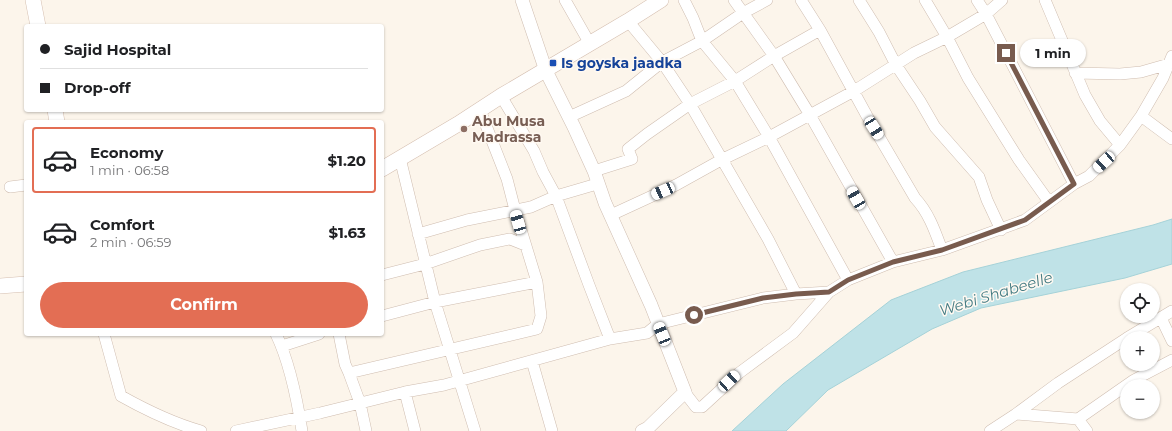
<!DOCTYPE html>
<meta charset="utf-8">
<style>
body{margin:0;font-family:Montserrat,sans-serif;background:#f6f6f6;color:#202124;height:100vh;display:flex;flex-direction:column;font-size:15px;white-space:nowrap}
*{box-sizing:border-box;margin:0}
p{font-size:13px;color:#757577}
.icon{flex:none;width:22px;height:22px;fill:none;stroke:currentColor;stroke-width:2;stroke-linecap:round;stroke-linejoin:round}
.map{position:relative;flex:1;overflow:hidden}
.sheet{position:absolute;left:24px;top:120px;width:360px;height:216px;display:flex;flex-direction:column;background:#fff;border-radius:4px;box-shadow:0 1px 3px #0004}
.sheet>*{flex:none}
.hud{position:absolute;left:24px;top:24px;width:360px;height:88px;border-radius:4px;box-shadow:0 1px 3px #0004;display:grid;align-content:center;height:88px;padding:0 16px;background:#fff}
.tools{position:absolute;left:1120px;top:283px;display:grid;gap:8px}
.tools a{display:grid;place-items:center;width:40px;height:40px;border-radius:50%;background:#fff;box-shadow:0 1px 3px #0004;font-size:20px}
.end{position:absolute;width:18px;height:18px;margin:-9px;border:5px solid #785b4e;background:#fff;box-shadow:0 0 0 2px #fff}
.from{border-radius:50%}
.bubble{position:absolute;height:28px;border-radius:14px;background:#fff;box-shadow:0 1px 3px #0004;font-size:13px;font-weight:700;line-height:28px;text-align:center}
.car{position:absolute;width:12px;height:24px;margin:-12px -6px;border-radius:5px;box-shadow:0 0 3px 1px #0007;background:linear-gradient(#fff 24%,#345 0 40%,#fff 0 76%,#345 0 86%,#fff 0)}
.hud b{display:flex;align-items:center;gap:14px;height:38px;font-size:15px}
.hud b+b{border-top:1px solid #e0e0e0}
.hud i{width:10px;height:10px;background:#202124}
ul{padding:7px 0 0;list-style:none}
li{display:flex;align-items:center;gap:12px;height:66px;margin:0 8px 6px;padding:0 8px;border:2px solid transparent;border-radius:4px}
li div{flex:1}
li b{display:block;font-size:15px}
li em{font-style:normal;font-weight:700}
li.active{border-color:#e36e54}
li>.icon{width:36px;height:36px;stroke-width:1.5}
.button{display:flex;gap:8px;margin-top:auto;padding:8px 16px}
.button a{flex:1;height:46px;border-radius:24px;background:#e36e54;color:#fff;font-size:16px;font-weight:700;line-height:46px;text-align:center}
.map>svg:first-child{display:block}
</style>
<div class="map">
<svg width="1172" height="431" viewBox="0 0 1172 431">
<rect width="100%" height="100%" fill="#fcf5eb"/>
<path fill="#bfe2e7" stroke="#a5d2d8" d="M1172 219V264L1125 278 981 308 932 329 828 390 786 431H732L783 384 891 300 963 272 1153 225Z"/>
<g fill="none" stroke-linecap="round" stroke-linejoin="round">
<g stroke="#cfbdb0" stroke-width="12">
<path id="minor" d="M565 0 590 44
M684 0 693 18 702 41 735 81 769 137 848 280
M734 0 774 56 810 115 893 262
M801 0 820 30 867 116 915 198C929 213 935 231 942 250
M859 0 879 32 896 65 920 101 935 127 979 177 987 200 1001 230
M925 0 947 37 968 78 1019 160 1049 202
M977 0 986 14 1074 184
M1045 0 1085 95 1100 121 1120 145
M628 21 662 62 690 104 768 239 796 294
M1075 73 1120 74 1141 72 1169 64
M501 96 534 151 543 172 556 196 589 285 610 339
M1141 116 1172 139
M569 117 626 91 662 62 702 41 743 13 767 0
M400 158 435 302 475 431
M594 171 632 159 628 149 647 134 690 104 735 81 774 56 820 30
M10 187 26 185
M611 215 676 185 721 160 769 137 854 91 914 53 947 37 986 14 1002 0
M418 234 467 220 531 207 556 196 597 184
M382 275 425 264 480 245 510 239 525 245
M382 316 435 302 537 282
M1161 318 1172 341
M104 334 121 396C146 410 173 423 201 431
M276 334C290 363 297 399 302 431
M339 334 345 364 349 373 360 403 366 431
M1127 338 1172 311
M282 346 319 334
M532 361 552 431
M349 373 537 329 541 316 537 282 515 210 507 179 480 110
M405 392 415 431
M685 392 689 398 696 407H702L739 373 793 333 829 292 848 280 893 262 942 250 1025 220 1074 184 1089 176 1120 145 1141 116 1163 78 1172 56
M1016 414 1058 383 1127 338
M1078 419 1087 431
M236 431 320 413 405 392 444 385 610 339 647 333 658 324 763 298 796 294 829 292
M990 431 1016 414 1078 419 1134 380 1172 360"/>
</g>
<g stroke="#cfbdb0" stroke-width="14">
<path id="tertiary" d="M522 0 546 71 574 127 594 171 605 203 651 305 685 392 648 428 642 431"/>
</g>
<g stroke="#d5bfb0" stroke-width="16">
<path id="secondary" d="M33 0 38 26
M55 110 57 122
M382 169 458 124 501 96 628 21 661 0
M0 286 26 284"/>
</g>
<use href="#minor" stroke="#fff" stroke-width="11"/>
<use href="#tertiary" stroke="#fff" stroke-width="13"/>
<use href="#secondary" stroke="#fff" stroke-width="15"/>
</g>
<g fill="none" stroke-linecap="round" stroke-linejoin="round">
<path stroke="#785b4e" stroke-width="5" d="M694 315 763 298 796 294 829 292 848 280 893 262 942 250 1025 220 1074 184 1006 53"/>
</g>
<rect fill="#1a4fb4" stroke="#fff9f2" stroke-width="1.5" x="549" y="59" width="8" height="8" rx="2"/>
<circle fill="#8d6e63" stroke="#fff9f2" stroke-width="1.5" cx="464" cy="129" r="4"/>
<g text-anchor="middle" stroke-width="3" stroke-linejoin="round" paint-order="stroke">
<g font-size="14" font-weight="bold" fill="#164399" stroke="#fff9f2" text-anchor="start">
<text x="561" y="68">Is goyska jaadka</text>
</g>
<g font-size="14" font-weight="bold" fill="#785e54" stroke="#fff9f2" text-anchor="start">
<text x="472" y="126">Abu Musa<tspan x="472" dy="16">Madrassa</tspan></text>
</g>
<g font-size="15" font-style="italic" fill="#447b83" stroke="#fff9f2">
<text transform="translate(996 294) rotate(-17)" y="5">Webi Shabeelle</text>
</g>
</g>
</svg>
<div class="tools">
<a><svg class="icon" aria-label="locate" viewBox="0 0 24 24"><circle cx="12" cy="12" r="6"/><path d="M12 2v4M12 18v4M2 12h4M18 12h4"/></svg></a>
<a>+</a>
<a>−</a>
</div>
<i class="end from" style="left:694px;top:315px"></i>
<i class="end" style="left:1006px;top:53px"></i>
<div class="bubble" style="left:1020px;top:39px;width:66px">1 min</div>
<i class="car" style="left:874px;top:128px;rotate:148deg"></i>
<i class="car" style="left:1104px;top:162px;rotate:228deg"></i>
<i class="car" style="left:663px;top:191px;rotate:246deg"></i>
<i class="car" style="left:856px;top:198px;rotate:330deg"></i>
<i class="car" style="left:518px;top:222px;rotate:344deg"></i>
<i class="car" style="left:662px;top:334px;rotate:338deg"></i>
<i class="car" style="left:729px;top:381px;rotate:47deg"></i>
<div class="hud">
<b><i class="from"></i>Sajid Hospital</b>
<b><i></i>Drop-off</b>
</div>
<section class="sheet">
<ul>
<li class="active"><svg class="icon" aria-label="car" viewBox="0 0 24 24"><path d="M5 17H2v-5l4-1 3-4h7l3 4 3 1v5h-3M9 17h6M6 11h13"/><circle cx="7" cy="17" r="2"/><circle cx="17" cy="17" r="2"/></svg><div><b>Economy</b><p>1 min · 06:58</p></div><em>$1.20</em></li>
<li><svg class="icon" aria-label="car" viewBox="0 0 24 24"><path d="M5 17H2v-5l4-1 3-4h7l3 4 3 1v5h-3M9 17h6M6 11h13"/><circle cx="7" cy="17" r="2"/><circle cx="17" cy="17" r="2"/></svg><div><b>Comfort</b><p>2 min · 06:59</p></div><em>$1.63</em></li>
</ul>
<div class="button"><a>Confirm</a></div>
</section>
</div>
